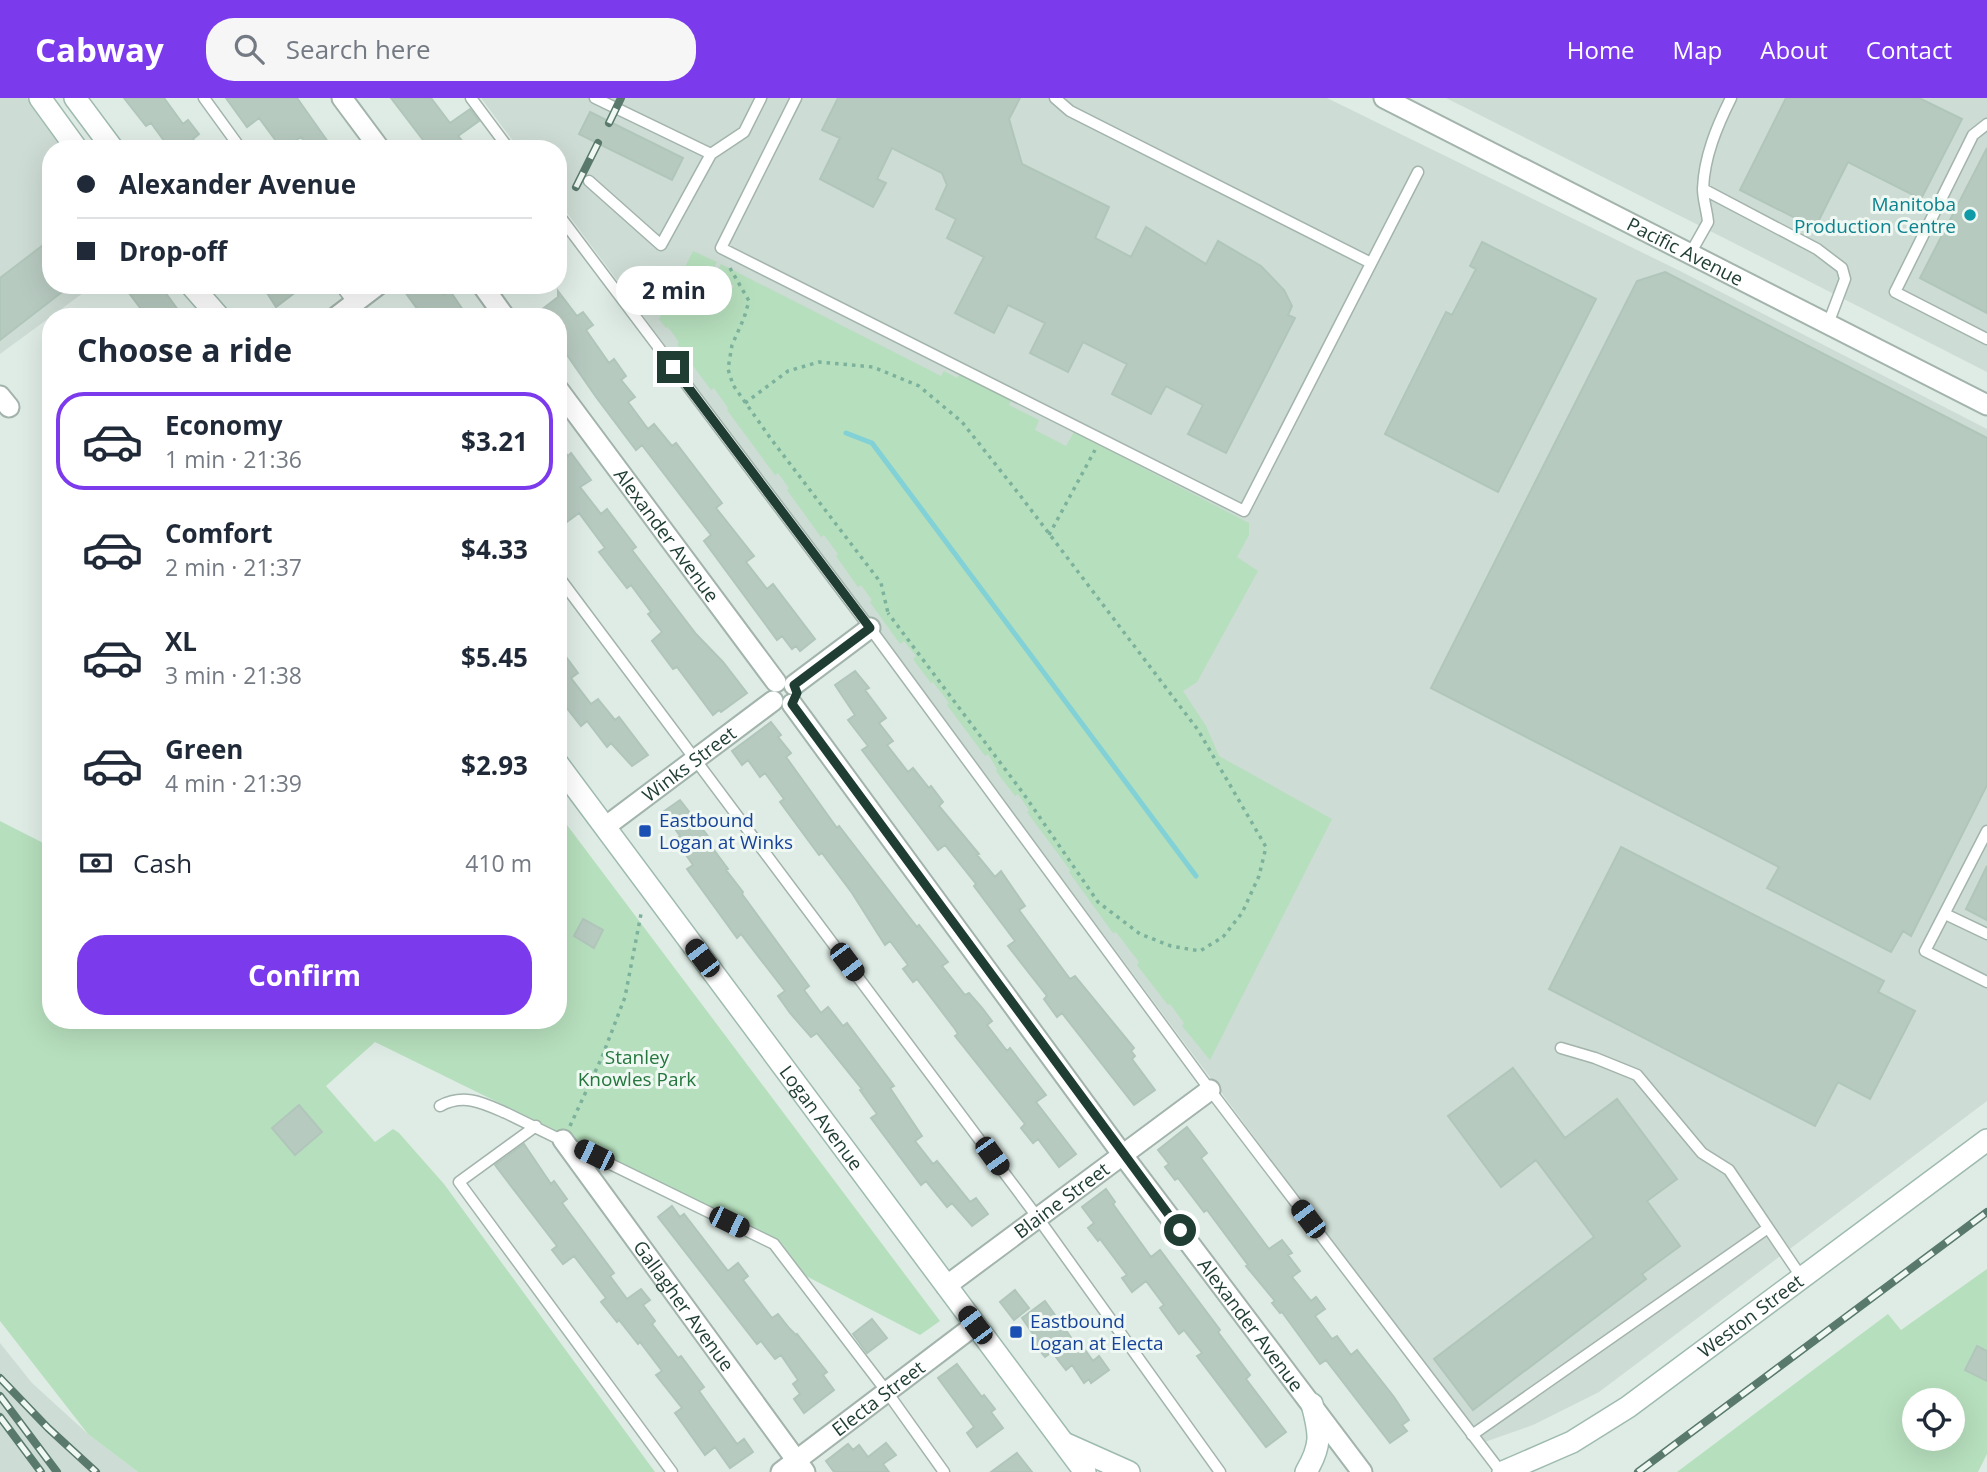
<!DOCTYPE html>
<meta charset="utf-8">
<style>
body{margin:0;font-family:"Open Sans",sans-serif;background:#f6f6f7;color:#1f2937;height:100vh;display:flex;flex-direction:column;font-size:26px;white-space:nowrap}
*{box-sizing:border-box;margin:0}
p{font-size:23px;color:#747a83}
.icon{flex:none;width:38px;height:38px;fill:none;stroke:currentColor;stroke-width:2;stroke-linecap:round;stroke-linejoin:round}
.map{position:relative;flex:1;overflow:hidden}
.sheet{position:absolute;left:42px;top:210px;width:525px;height:721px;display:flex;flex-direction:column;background:#fff;border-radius:28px;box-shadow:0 7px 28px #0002}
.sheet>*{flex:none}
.guide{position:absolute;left:42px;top:42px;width:525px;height:154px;border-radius:28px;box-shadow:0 7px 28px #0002;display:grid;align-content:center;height:154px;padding:0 35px;background:#fff}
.buttons{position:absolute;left:1902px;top:1290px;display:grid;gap:14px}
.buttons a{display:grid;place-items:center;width:63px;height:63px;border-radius:50%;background:#fff;box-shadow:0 7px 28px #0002;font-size:35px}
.end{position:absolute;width:32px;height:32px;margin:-16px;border:9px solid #1f3d32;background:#fff;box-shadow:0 0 0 4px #fff}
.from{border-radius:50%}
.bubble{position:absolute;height:49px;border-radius:24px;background:#fff;box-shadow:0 7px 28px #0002;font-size:23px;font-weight:700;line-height:49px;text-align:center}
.car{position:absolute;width:21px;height:42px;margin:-21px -10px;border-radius:9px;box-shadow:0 0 5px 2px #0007;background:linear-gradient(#222 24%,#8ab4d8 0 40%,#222 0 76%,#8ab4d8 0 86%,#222 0)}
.guide b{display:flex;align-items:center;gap:24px;height:66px;font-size:26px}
.guide b+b{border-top:2px solid #e0e1e3}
.guide i{width:18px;height:18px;background:#1f2937}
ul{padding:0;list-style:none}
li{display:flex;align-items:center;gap:21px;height:98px;margin:0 14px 10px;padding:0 21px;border:4px solid transparent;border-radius:28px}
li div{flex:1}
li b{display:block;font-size:26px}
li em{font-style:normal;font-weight:700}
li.selected{border-color:#7c3aed}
li>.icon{width:63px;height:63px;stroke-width:1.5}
h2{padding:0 35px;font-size:32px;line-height:84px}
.pay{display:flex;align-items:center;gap:18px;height:77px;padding:0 35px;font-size:26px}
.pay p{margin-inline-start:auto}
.action{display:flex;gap:14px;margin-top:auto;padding:14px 35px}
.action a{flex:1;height:80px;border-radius:28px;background:#7c3aed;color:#fff;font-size:28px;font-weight:700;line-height:80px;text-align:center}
header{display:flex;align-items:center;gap:42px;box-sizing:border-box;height:98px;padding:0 35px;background:#7c3aed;color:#fff}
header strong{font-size:33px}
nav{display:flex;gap:38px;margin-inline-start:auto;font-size:24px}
.search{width:490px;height:63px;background:#f6f6f7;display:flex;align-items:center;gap:18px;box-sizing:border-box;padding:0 24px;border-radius:28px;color:#747a83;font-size:26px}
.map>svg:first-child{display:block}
</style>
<header>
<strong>Cabway</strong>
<div class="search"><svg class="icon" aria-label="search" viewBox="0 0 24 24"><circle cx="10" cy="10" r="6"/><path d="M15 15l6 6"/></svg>Search here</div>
<nav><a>Home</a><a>Map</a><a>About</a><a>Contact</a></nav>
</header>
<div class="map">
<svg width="1987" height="1374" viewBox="0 0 1987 1374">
<rect width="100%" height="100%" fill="#dfece5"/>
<path fill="#cddcd4" d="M0 0H27L65 51H51V187H94L0 256Z
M481 0H1327L1680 173 1987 331V1003L1599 1294 1533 1327 1482 1345 558 103V51H519Z
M1446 0H1987V274L1724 140Z
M0 1245 32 1285 88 1336 138 1374H0Z"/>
<path fill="#b6dfbd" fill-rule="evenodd" d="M693 153 717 164 706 184 702 182 698 189 690 186 681 205 688 209 692 202 698 205 702 198 709 202 713 194 720 198 723 192 730 195 734 188 715 178 721 166 941 278 944 273 957 280 960 276 1011 302 1009 307 1039 322 1035 332 1066 348 1074 334 1249 425V437L1237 459 1258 473 1197 584 1183 593 1206 628 1219 658 1332 721 1210 962 1182 928 1184 925 1170 906 1168 907 1137 867 1139 864 1116 834 1113 835 1069 774 1070 772 1027 714 1029 712 1018 696 1015 698 996 673 997 671 988 656 985 658 947 607 949 605 933 584 931 585 913 561 916 558 904 543 900 546 870 504 872 502 861 487 858 489 836 458 838 456 824 437 821 439 787 392 789 390 778 375 775 377 727 312 728 310 714 290 711 292 677 246 679 244 668 229 666 230 659 221Z
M558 715 940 1223 920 1237 806 1178 780 1143 375 944 326 988 375 1044 393 1031 399 1035 444 1086 655 1374H138L88 1336 0 1223V723L51 749V922H558Z
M1987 1171V1356L1978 1374H1677L1888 1216 1901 1232ZM1914 1302H1953V1340H1914Z"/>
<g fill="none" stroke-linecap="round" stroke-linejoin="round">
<path stroke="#81d1d6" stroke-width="5" d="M846 335 872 345 1196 778"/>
</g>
<path fill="#b7cac0" stroke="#b1c6bb" stroke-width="2" d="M124 0H164L183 26 188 22 199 36 193 41 201 51H170L151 25 146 28Z
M226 0H297L333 51H310L301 39 282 51 259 20 247 29Z
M391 0H431L450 25 470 11 479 23 458 38 469 51H430Z
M838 0H1020L1009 21 1022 66 1109 109 1095 140 1131 159 1146 129 1206 166 1218 143 1261 168 1284 192 1292 208 1288 217 1295 220 1226 355 1188 336 1203 307 1166 288 1151 316 1112 296 1127 266 1083 244 1068 274 1030 255 1045 225 1008 207 994 235 955 215 984 159 947 140 956 121 936 111 947 87 942 75 892 50 877 81 886 85 873 109 820 81 840 40 822 32Z
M1786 0H1919L1962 21 1921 101 1848 64 1815 130 1740 92Z
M590 14 683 60 672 82 579 36Z
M1987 50V215L1920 180Z
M51 141V187H71L0 242V180Z
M1482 144 1596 201 1498 394 1385 336 1446 214 1452 217 1476 171 1470 168Z
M1665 174 1987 340V687L1911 838 1903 833 1891 854 1767 790 1779 769 1431 590 1637 183Z
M123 187H160L183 219H147Z
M262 187H305L276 209Z
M414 187H436L444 197 450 193 463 212 454 219H423L405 194Z
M558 193 577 218 583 214 593 227 586 232 609 265 614 261 626 278 621 282 635 299 628 304 648 331 654 326 672 348 676 345 722 405 716 410 754 458 746 464 767 491 773 486 815 541 800 553 796 548 792 551 782 538 777 542 704 443 711 437 655 364 642 347 636 352 596 299 558 244V219H532L558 199Z
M558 345 568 358 571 355 591 382 580 389 601 416 607 411 636 449 632 452 696 536 723 564 747 595 721 614 719 612 713 617 677 569 673 571 652 543 662 534 648 516 651 514 631 487 627 490 599 454 605 450 579 415 564 426 558 418Z
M558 548 578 575 571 580 591 606 598 601 615 622 619 619 648 657 632 668 611 645 607 649 587 623 581 628 558 599Z
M855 573 869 590 865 592 886 620 879 625 893 643 887 647 908 674 913 670 929 690 931 688 943 704 939 708 979 756 977 757 995 779 1001 773 1025 808 1019 812 1070 881 1075 878 1134 950 1131 953 1135 958 1132 961 1155 992 1134 1007 1062 915 1057 919 1044 901 1047 898 1008 848 1015 843 974 788 976 786 945 747 938 752 862 652 868 648 848 622 855 617 835 587Z
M771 624 781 637 778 639 791 655 786 659 837 730 839 728 917 829 919 827 948 864 942 868 965 897 969 895 982 910 992 923 987 927 1007 953 1010 950 1046 997 1036 1004 1076 1056 1059 1069 1038 1041 1033 1045 1021 1030 1025 1026 955 938 958 936 955 931 917 881 913 884 903 871 908 867 890 843 885 847 852 795 822 755 819 757 780 704 784 701 765 675 760 679 748 662 742 667 732 653Z
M680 702 711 742 708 744 728 771 726 772 743 794 742 796 809 888 804 892 821 915 828 909 843 928 847 925 894 988 890 990 922 1038 915 1043 933 1066 937 1063 970 1104 976 1100 988 1116 972 1128 952 1105 947 1109 926 1083 921 1087 871 1020 877 1016 860 992 862 991 817 935 811 939 790 915 778 898 785 893 741 836 737 840 687 771 693 767 675 741 680 738 663 714Z
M1621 749 1884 883 1878 894 1915 913 1870 1001 1838 984 1815 1028 1549 891Z
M1987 768V822L1966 811Z
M583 821 603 832 594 850 574 838Z
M1513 970 1565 1040 1617 1001 1677 1081 1647 1103 1680 1148 1642 1176 1646 1181 1473 1312 1434 1261 1594 1139 1536 1062 1501 1089 1448 1018Z
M299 1007 322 1034 295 1057 272 1030Z
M1187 1029 1207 1055 1201 1060 1269 1151 1282 1142 1292 1155 1288 1157 1300 1173 1292 1179 1311 1203 1316 1199 1325 1211 1315 1218 1332 1241 1337 1238 1351 1257 1357 1252 1394 1299 1409 1322 1402 1327 1407 1333 1390 1345 1326 1262 1320 1266 1282 1214 1280 1215 1272 1205 1275 1203 1246 1168 1248 1167 1207 1112 1204 1114 1178 1080 1175 1082 1165 1069 1169 1066 1158 1052Z
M524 1046 551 1086 554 1083 567 1101 562 1105 614 1175 610 1178 627 1201 641 1191 650 1202 643 1207 655 1223 652 1226 678 1260 681 1258 704 1289 699 1293 737 1346 744 1341 753 1354 730 1370 715 1349 705 1357 675 1315 682 1310 656 1277 662 1273 640 1244 638 1246 619 1222 617 1224 601 1204 606 1200 574 1158 563 1166 552 1152 557 1148 495 1067Z
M1106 1091 1115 1104 1113 1106 1151 1159 1160 1152 1220 1232 1218 1234 1250 1277 1246 1281 1286 1334 1266 1349 1197 1258 1202 1255 1184 1232 1179 1236 1160 1210 1164 1207 1146 1183 1132 1194 1122 1180 1127 1177 1100 1141 1098 1143 1088 1130 1094 1125 1082 1109Z
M672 1108 680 1119 684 1116 728 1173 738 1165 748 1178 743 1182 772 1220 778 1216 789 1230 796 1237 797 1236 827 1274 823 1277 834 1292 804 1315 794 1301 800 1296 793 1286 798 1282 781 1257 775 1261 761 1243 757 1246 658 1119Z
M1015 1192 1029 1210 1014 1222 1000 1204Z
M1045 1203 1075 1245 1078 1242 1093 1263 1099 1258 1109 1272 1091 1285 1089 1281 1084 1285 1072 1267 1066 1272 1052 1254 1045 1259 1034 1246 1038 1243 1022 1220Z
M872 1221 887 1240 867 1255 853 1236Z
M1977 1248 1987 1253V1283L1965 1272Z
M957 1266 982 1299 984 1297 995 1311 991 1314 1003 1330 977 1349 967 1335 974 1329 938 1280Z
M886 1345 896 1357 883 1366 889 1374H834L826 1363 848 1346 853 1352 859 1347 868 1359Z
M1017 1355 1032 1374H991Z"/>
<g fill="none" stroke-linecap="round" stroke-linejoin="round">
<g stroke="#a2b4ac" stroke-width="13">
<path id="service" d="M204 0 241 51
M471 0 509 51
M595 0 711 56
M796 0 721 150 1244 413 1418 74
M1055 0 1070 13 1371 165
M1987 26 1973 37 1895 194 1987 241
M589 83 661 147 711 56 744 34 761 0
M1703 91 1817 151 1842 170 1845 181 1828 226
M558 116 870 530 1210 992 1501 1374
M1690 156 1708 124C1707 113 1703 101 1703 91 1704 59 1717 28 1731 0
M340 187 364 219
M558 478 1038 1120 1220 1374
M1987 733 1925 853 1987 884
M1945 816 1987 836
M1561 950 1595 960 1637 977 1702 1055 1729 1072 1802 1180
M440 1008C464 995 483 1005 506 1015L774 1146 887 1294 944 1374
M536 1028 459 1084 672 1374
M1472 1337 1768 1130"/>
</g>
<g stroke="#a2b4ac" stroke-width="23">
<g id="minor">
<path d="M342 0 380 51"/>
<path id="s1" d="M1384 0 1987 307"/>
<path d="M482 187 505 219"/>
<path d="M336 219 378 187"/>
<path id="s2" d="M558 291 776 584"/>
<path d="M0 298 9 309"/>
<path d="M794 587 870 530"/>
<path id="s3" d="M792 606 1122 1056 1362 1374"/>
<path id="s4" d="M605 729 773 603"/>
<path id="s5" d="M563 1042 805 1374"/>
<path id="s6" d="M946 1188 1210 992"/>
<path id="s7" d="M781 1374 975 1227"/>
</g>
</g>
<g stroke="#9fbbaf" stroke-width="24">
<g id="secondary">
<path d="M40 0 77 51"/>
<path d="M75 0 113 51"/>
<path d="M191 187 219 219"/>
<path id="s8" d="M558 666 1085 1374"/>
<path d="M1064 1345 1129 1374"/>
<path d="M1306 1374C1322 1347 1320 1336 1312 1306"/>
<path id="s9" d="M1503 1374 1572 1344 1628 1309 1987 1042"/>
</g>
</g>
<path stroke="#7cb29c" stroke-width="3.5" stroke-dasharray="3.5 5" stroke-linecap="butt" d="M730 170 749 203 744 220 732 247 728 271 733 287 771 341 881 485 888 515
M745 305 788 273 819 264 873 269 919 288 962 324 1019 396 1198 632 1266 749 1259 778 1242 815 1223 839 1200 853 1171 848 1140 836 1098 804 1023 695 888 515
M1049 437 1095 352
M570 1028 602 959 625 899 641 816"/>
<use href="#service" stroke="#fff" stroke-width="10"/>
<use href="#minor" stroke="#fff" stroke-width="19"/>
<use href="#secondary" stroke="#fff" stroke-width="21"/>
<g stroke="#59796d" stroke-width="8">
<path id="rail" d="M609 25 621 0
M576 89 598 45
M0 1280 48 1330 96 1374
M0 1298 57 1374
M0 1319 41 1374
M1638 1374 1987 1114"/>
</g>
<use href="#rail" stroke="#f0f8f3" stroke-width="5" stroke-dasharray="16" stroke-linecap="butt"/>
</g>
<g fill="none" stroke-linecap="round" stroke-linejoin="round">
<path stroke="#1f3d32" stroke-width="9" d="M673 269 870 530 794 587 797 595 792 606 1180 1132"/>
</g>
<circle fill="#0f9aa8" stroke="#f0f8f3" stroke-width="2.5" cx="1970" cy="117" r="7"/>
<g fill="#1a4fb4" stroke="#f0f8f3" stroke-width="2.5">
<rect x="638" y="726" width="14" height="14" rx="3.5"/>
<rect x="1009" y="1227" width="14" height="14" rx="3.5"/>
</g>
<g text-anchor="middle" stroke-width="6" stroke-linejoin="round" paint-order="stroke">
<g font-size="19" fill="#0d838f" stroke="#f0f8f3" text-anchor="end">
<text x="1956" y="113">Manitoba<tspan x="1956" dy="22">Production Centre</tspan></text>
</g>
<g font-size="19" fill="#1f3d32" stroke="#f0f8f3">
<text dy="7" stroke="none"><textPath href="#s1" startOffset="338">Pacific Avenue</textPath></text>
<text dy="7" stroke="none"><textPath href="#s2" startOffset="182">Alexander Avenue</textPath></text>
<text dy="7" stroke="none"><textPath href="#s4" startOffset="105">Winks Street</textPath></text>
<text dy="7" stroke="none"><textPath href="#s8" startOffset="441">Logan Avenue</textPath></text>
<text dy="7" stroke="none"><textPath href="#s6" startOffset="144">Blaine Street</textPath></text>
<text dy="7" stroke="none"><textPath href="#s5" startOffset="205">Gallagher Avenue</textPath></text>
<text dy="7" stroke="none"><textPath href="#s9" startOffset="294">Weston Street</textPath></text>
<text dy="7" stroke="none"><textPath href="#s3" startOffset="772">Alexander Avenue</textPath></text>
<text dy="7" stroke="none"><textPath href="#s7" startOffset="122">Electa Street</textPath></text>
</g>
<g font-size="19" fill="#164399" stroke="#f0f8f3" text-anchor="start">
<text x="659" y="729">Eastbound<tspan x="659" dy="22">Logan at Winks</tspan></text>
<text x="1030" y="1230">Eastbound<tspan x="1030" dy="22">Logan at Electa</tspan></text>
</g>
<g font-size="19" fill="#25773d" stroke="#f0f8f3">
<text x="637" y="966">Stanley<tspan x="637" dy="22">Knowles Park</tspan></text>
</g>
</g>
</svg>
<div class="buttons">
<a><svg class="icon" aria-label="locate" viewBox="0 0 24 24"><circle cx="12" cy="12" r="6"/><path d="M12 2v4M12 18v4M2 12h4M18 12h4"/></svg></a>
</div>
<i class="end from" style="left:1180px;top:1132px"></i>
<i class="end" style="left:673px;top:269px"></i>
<div class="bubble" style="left:616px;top:168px;width:116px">2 min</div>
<i class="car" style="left:702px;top:860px;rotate:323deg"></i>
<i class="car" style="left:847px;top:864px;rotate:143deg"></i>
<i class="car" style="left:594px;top:1057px;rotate:296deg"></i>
<i class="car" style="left:992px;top:1058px;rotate:144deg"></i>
<i class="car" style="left:1308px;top:1121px;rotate:323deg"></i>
<i class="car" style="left:729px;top:1124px;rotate:116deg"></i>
<i class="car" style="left:975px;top:1227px;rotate:323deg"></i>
<div class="guide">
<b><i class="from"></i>Alexander Avenue</b>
<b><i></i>Drop-off</b>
</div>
<section class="sheet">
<h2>Choose a ride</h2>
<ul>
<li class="selected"><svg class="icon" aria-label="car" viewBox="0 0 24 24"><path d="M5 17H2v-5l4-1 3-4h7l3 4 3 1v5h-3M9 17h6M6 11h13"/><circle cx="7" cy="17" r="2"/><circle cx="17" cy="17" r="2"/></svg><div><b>Economy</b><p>1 min · 21:36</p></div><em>$3.21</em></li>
<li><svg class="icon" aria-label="car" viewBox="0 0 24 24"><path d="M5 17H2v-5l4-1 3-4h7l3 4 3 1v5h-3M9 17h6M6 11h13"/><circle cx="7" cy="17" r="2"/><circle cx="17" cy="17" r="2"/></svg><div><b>Comfort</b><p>2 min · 21:37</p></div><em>$4.33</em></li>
<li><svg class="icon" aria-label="car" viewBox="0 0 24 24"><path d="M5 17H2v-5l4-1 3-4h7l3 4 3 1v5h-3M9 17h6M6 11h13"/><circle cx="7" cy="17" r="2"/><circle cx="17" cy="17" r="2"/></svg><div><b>XL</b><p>3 min · 21:38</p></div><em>$5.45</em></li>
<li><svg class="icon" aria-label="car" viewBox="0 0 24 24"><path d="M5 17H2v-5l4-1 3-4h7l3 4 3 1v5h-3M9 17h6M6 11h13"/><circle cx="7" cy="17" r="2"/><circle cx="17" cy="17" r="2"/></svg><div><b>Green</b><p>4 min · 21:39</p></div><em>$2.93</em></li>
</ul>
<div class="pay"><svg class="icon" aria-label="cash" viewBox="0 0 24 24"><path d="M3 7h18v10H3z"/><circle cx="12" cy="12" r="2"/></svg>Cash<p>410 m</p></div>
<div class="action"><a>Confirm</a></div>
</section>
</div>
